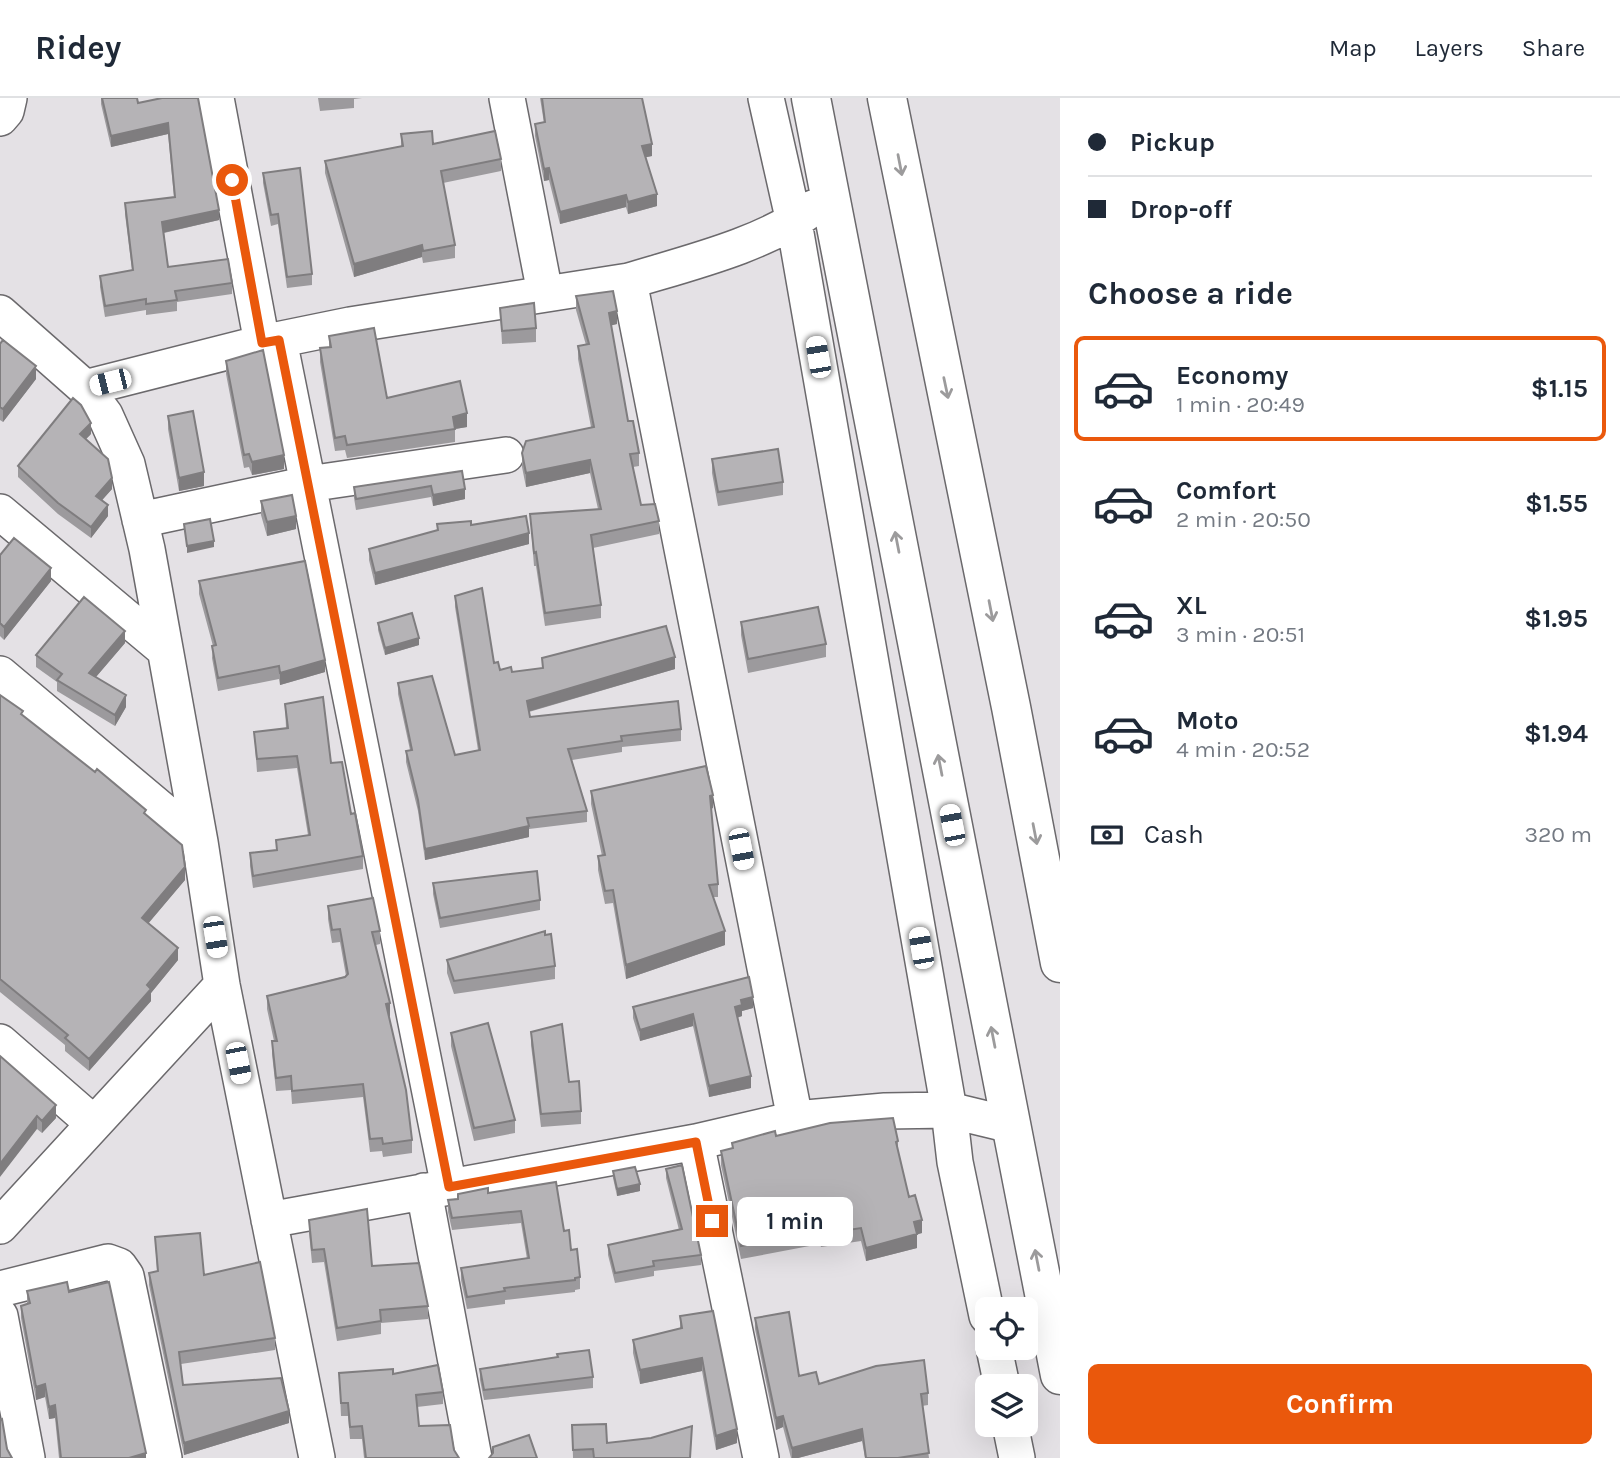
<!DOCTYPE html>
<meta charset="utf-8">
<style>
body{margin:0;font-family:Karla,sans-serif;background:#f6f6f7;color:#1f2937;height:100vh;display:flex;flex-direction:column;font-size:26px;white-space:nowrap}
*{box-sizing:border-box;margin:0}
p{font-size:23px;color:#747a83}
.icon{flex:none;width:38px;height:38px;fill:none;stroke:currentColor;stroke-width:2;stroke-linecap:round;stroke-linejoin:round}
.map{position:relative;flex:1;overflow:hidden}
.sheet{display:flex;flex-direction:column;background:#fff;width:560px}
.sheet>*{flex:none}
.banner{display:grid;align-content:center;height:154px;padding:0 28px;background:#fff}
.controls{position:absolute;left:975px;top:1199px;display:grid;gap:14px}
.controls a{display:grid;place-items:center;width:63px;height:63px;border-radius:10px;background:#fff;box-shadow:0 7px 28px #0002;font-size:35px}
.end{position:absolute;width:32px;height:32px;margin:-16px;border:9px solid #ea580c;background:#fff;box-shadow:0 0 0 4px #fff}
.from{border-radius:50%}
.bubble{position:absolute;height:49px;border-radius:10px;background:#fff;box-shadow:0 7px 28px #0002;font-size:23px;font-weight:700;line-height:49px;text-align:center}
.car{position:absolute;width:21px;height:42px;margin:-21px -10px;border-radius:9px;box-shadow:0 0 5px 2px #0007;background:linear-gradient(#fff 24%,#345 0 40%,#fff 0 76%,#345 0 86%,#fff 0)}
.banner b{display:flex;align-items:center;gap:24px;height:66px;font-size:26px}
.banner b+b{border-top:2px solid #e0e1e3}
.banner i{width:18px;height:18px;background:#1f2937}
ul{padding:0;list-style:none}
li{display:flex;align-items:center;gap:21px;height:105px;margin:0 14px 10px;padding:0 14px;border:4px solid transparent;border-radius:10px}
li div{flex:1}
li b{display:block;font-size:26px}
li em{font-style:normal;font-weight:700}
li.active{border-color:#ea580c}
li>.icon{width:63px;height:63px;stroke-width:1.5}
h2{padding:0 28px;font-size:32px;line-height:84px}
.pay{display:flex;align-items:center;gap:18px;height:77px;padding:0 28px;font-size:26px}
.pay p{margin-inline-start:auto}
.cta{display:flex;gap:14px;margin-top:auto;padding:14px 28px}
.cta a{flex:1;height:80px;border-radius:10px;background:#ea580c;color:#fff;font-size:28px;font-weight:700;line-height:80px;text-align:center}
header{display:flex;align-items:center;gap:42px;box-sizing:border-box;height:98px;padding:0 35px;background:#fff;border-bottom:2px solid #e0e1e3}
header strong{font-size:33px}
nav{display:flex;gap:38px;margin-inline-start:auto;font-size:24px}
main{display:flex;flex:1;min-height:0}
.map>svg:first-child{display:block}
</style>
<header>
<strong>Ridey</strong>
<nav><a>Map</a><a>Layers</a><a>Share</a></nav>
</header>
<main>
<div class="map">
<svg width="1060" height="1360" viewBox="0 0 1060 1360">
<rect width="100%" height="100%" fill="#e4e1e5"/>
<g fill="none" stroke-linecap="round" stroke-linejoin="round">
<g stroke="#6b696c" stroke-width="38">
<path id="street" d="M216 0 262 245
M507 0 545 195
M766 0 794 124 949 1012 1011 1027
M0 20 6 13 9 0
M629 183C688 165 764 147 813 110
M0 215 85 290 105 317 127 366 147 451 200 744 222 887 317 1360
M279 242 449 1089
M85 290 262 245 350 227 629 183 795 1021 696 1044
M0 414 165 552
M140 422 308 386 506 357
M0 576 200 744
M0 944 93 1025
M795 1021 885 1013 949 1012 955 1064 987 1218
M424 1093 474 1360
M269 1122 696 1044 761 1360
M0 1128 222 887
M0 1191 108 1164 119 1168 126 1178 164 1360
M0 1218 27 1360
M994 1250 1002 1288
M1010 1326 1017 1360"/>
</g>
<g stroke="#6b696c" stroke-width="41">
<path id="highway" d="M811 0 1060 1277
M887 0 1011 609 1060 865"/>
</g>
<use href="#street" stroke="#fff" stroke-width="35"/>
<use href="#highway" stroke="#fff" stroke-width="38"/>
</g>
<path fill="#9c9a9d" d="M101 0H137L138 5 162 0 219 122 164 135 168 169 232 185V196L177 204V213L146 217V212L105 219 100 189V178L132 172 125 116V105L174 99 168 36 111 49 101 6Z
M318 0H362L354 1V10L320 13Z
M540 0H642L652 58 646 59 657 108 628 116 626 109 560 126 549 82 544 83 535 38V26L544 25Z
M401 36 433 46 501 61V73L443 85 455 147V160L423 165 422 159 354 179 325 75V63L401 48Z
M263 75 312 176V187L287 190 278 126 271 128 263 85Z
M576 198 617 226 611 227 628 323 639 355V368L633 369 641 407 659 423V436L593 450 601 507V520L545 528 536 468H534L530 416 598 411 590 375 526 389 522 369V355L591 329 578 261V248L586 247 576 212Z
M500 210 536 230V244L502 246Z
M329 238 387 300 467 329 455 331V344L347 360 345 352 335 353 320 264V250L329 249Z
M0 246 36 281 3 324 0 322Z
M226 263 284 371 252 377 249 369 244 370 226 276Z
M168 318 204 388 179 393 168 331Z
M91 336 86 341 112 391 102 402 108 418 91 440 58 416 18 379V368Z
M712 361 783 384V397L718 408 712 375Z
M462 373 465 401 433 408 431 399 356 412 354 400V389Z
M261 403 296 431 267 438 261 417Z
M437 426 529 446 375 487 369 462V451L437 433Z
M0 457 51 483 4 542 0 538Z
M199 483 325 574 280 587 279 581 218 593 212 560 213 548 199 496Z
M455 498 494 565 500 572 512 574 542 570V560L675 571 529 614 530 619 681 631V643L622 649V654L572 662 587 713V724L529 731V739L425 762 418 713 406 664V653L410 652 398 596V585L455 657 478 652 455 509Z
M741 524 826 546V559L748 575 741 537Z
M378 525 419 547 385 557 378 532Z
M125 545 96 579 126 609 115 628 57 593V584L36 569V557Z
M0 597 23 618 146 716 185 782 148 825 178 862 151 895V903L89 973 65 953V947L0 894Z
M285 606 331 665 351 716 363 758V771L253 790 250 768V755L276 752V742L308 737 297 670 257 674 254 634 286 630Z
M591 693 713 710 711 711 718 786V799H713L725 847 626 881 613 805 605 806 598 772V758H602L591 706Z
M433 785 540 802V812L440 830 433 796Z
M328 808 380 833V846L376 847 390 918 389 919 412 1042V1055L383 1059 382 1053 370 1054 363 999 292 1006 291 992 276 993 272 956V943H274L267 911V898L346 878 340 844 332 845 328 821Z
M545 837 555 868V881L454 896 447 875V862Z
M633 909 753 910 742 913V918L737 920 751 990 709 999 693 928 640 943 633 920Z
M531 934 569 984 581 1013V1026L541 1029 531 947Z
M451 935 515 1022V1035L474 1043 451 948Z
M0 958 56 1020 42 1035 37 1031Z
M898 1043V1053L909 1099 922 1135 917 1136V1150L866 1163 861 1143 821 1149 820 1146 741 1161 721 1067V1053L732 1051V1045Z
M666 1071 701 1157V1167L654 1173V1178L615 1185 608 1157V1147L679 1132 666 1080Z
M613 1073 640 1093 617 1098 613 1080Z
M488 1095 564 1133 580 1179V1191L575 1192V1194L505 1202V1206L467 1211 461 1182V1170L527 1161 521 1125 452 1132 448 1114V1102Z
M309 1122 428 1208V1221L381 1225V1236L337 1243 324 1164 312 1165 309 1135Z
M155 1139 204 1177 275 1240V1252L181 1266 183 1287 289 1325 184 1357 149 1187V1175L157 1173Z
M27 1193 69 1194 146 1360H59L55 1320 49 1321 45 1299 36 1302 21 1220V1208L27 1206Z
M713 1213 737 1345 716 1352 702 1273 640 1286 633 1255V1242L680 1230V1218Z
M755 1220 799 1278 819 1286 928 1295V1307L922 1308 929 1360H865L862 1343 798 1360H791L783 1329 776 1332 755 1231Z
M480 1271 593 1279V1290L484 1302 480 1282Z
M339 1275 393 1276 443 1294V1306L417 1309 419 1328 454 1352 459 1360H364L362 1341H350L348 1318H341Z
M572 1327 607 1345 692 1337 690 1360H573Z"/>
<path fill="#7f7d7f" d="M168 25V36L111 49V38Z
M652 46V58L642 60V48Z
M549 70V82L544 83V71Z
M657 96V108L628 116V104Z
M626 97V109L560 126V114Z
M219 112V122L162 135V124Z
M422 147V159L354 179V166Z
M617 213V226L609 228V215Z
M36 268V281L3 324V311Z
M467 315V329L455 331 453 319Z
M91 325V336L80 347V336Z
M284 357V371L252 377V364Z
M590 362V375L526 389V375Z
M204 374V388L179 393V380Z
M112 380V391L96 409V398Z
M465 391V401L433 408V397Z
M108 407V418L91 440V429Z
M296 418V431L267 438V424Z
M529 435V446L375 487V475Z
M214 443V449L187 455V448Z
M51 470V483L4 542V529Z
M125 533V545L89 587V575Z
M419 540V547L385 557V550Z
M675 559V571L527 614V603Z
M325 562V574L280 587V575Z
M126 597V609L115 628V617Z
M713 697V710L710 711V698Z
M529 728V739L425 762V751Z
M185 769V782L142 833V820Z
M725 833V847L626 881V867Z
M178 850V862L151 895V903L89 973V961Z
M753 899V910L742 913V918L735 920V909L741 902Z
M390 905V918L386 919V906Z
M693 916V928L640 943V932Z
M751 978V990L709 999V988Z
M56 1007V1020L42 1035V1023Z
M37 1018V1031L0 1079V1066Z
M640 1086V1093L617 1098V1091Z
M922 1122V1135L915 1137 917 1136V1150L866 1163V1150L914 1124Z
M702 1260V1273L640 1286V1272Z
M45 1286V1299L36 1302V1289Z
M55 1307V1320L49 1321V1309Z
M289 1313V1325L184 1357V1345Z
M783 1318V1329L776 1332V1320Z
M737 1331V1345L716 1352V1338Z
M862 1331V1343L798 1360H792V1350Z
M146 1355V1360H129Z"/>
<path fill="#b5b3b6" stroke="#7f7d7f" stroke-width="2" d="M102 0H137L138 5 162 0H198L219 112 162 124 168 169 228 161 232 185 175 193 177 202 146 206V201L105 208 100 178 133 172 125 105 175 99 168 25 111 38Z
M542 0H642L652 46 642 48 657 96 628 104 626 97 560 114 549 70 544 71 535 26 545 24Z
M432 33 433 46 495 33 501 61 441 73 455 147 423 153 422 147 354 166 325 63 403 48 401 36Z
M300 70 312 176 287 179 278 116 271 117 263 75Z
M613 193 617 213 609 215 628 323H633L639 355 630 356 641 407 655 406 659 423 591 437 601 507 545 515 536 454 534 455 530 416 601 411 590 362 526 375 522 355 526 343 594 329 578 248 589 246 576 198Z
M534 205 536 230 502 233 500 210Z
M374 230 387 300 460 283 467 315 453 319 455 331 347 347 345 338 335 340 320 250 331 249 329 238Z
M3 242 36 268 3 311 0 309V246Z
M263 252 284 357 252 364 249 356 244 357 226 263Z
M73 300 81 307 91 325 80 336 108 361 112 380 96 398 108 407 91 429 58 405 18 368Z
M193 313 204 374 179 380 168 318Z
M778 351 783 384 718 394 712 361Z
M462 373 465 391 433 397 431 388 356 401 354 389Z
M292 397 296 418 267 424 261 403Z
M526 418 529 435 375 475 369 451 438 432 437 426 471 423V427Z
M210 421 214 443 187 448 184 426Z
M14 440 51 470 4 529 0 525V457Z
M305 463 325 562 280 575 279 568 218 580 212 548 216 547 199 483Z
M482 490 494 565 498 564 500 572 511 569 512 574 543 570 542 560 666 528 675 559 527 603 530 619 678 603 681 631 621 638 622 643 568 651 587 713 527 720 529 728 425 751 418 702 406 653 412 652 398 585 432 578 455 657 480 652 455 498Z
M84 499 125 533 89 575 126 597 115 617 57 582 62 576 36 557Z
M818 509 826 546 748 561 741 524Z
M412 515 419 540 385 550 378 525Z
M0 597 23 613 21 616 95 674 97 671 146 712 144 715 182 747 185 769 142 820 178 850 147 887 151 891 89 961 65 940 68 937 0 881Z
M323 599 331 665 342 664 351 716 355 715 363 758 253 778 250 755 277 752 276 742 310 737 297 658 257 661 254 634 288 630 285 606Z
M706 668 713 697 710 698 718 786 709 787 725 833 626 867 613 792 605 793 598 758 605 757 591 693Z
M537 773 540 802 440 820 433 785Z
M373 800 380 833 372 834 390 905 386 906 406 992 412 1042 383 1046 382 1040 370 1041 363 986 292 993 291 978 276 980 272 943H277L267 898 345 879 348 876 340 831 332 832 328 808Z
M545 833V837L551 836 555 868 454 883 447 862Z
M749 879 753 899 741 902 742 907 735 909 751 978 709 988 693 916 640 932 633 909Z
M488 925 515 1022 474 1030 451 935Z
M562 926 569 984 579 983 581 1013 541 1016 531 934Z
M0 958 56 1007 42 1023 37 1018 0 1066Z
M893 1020 898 1043 896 1044 909 1099 915 1097 922 1122 914 1124 917 1136 866 1150 861 1130 821 1136 820 1133 741 1148 721 1053 733 1050 732 1045 775 1033 776 1038 830 1025Z
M682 1067 701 1157 653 1163 654 1168 615 1175 608 1147 682 1131 666 1071Z
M635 1069 640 1086 617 1091 613 1073Z
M556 1084 564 1133 569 1132 571 1152 577 1151 580 1179 575 1180V1182L504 1190 505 1193 467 1199 461 1170 529 1160 521 1113 452 1120 448 1102 458 1101V1096L488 1090V1095Z
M367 1111 372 1168 419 1165 428 1208 380 1212 381 1223 337 1230 324 1151 312 1152 309 1122Z
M200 1135 204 1177 260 1164 275 1240 179 1254 183 1287 281 1280 289 1313 184 1345 149 1175 158 1173 155 1139Z
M67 1184 69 1194 109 1184 146 1355 129 1360H61L55 1307 49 1309 45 1286 36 1289 21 1208 30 1205 27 1193Z
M713 1213 737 1331 716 1338 702 1260 640 1272 633 1242 682 1230 680 1218Z
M789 1214 799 1278 816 1274 819 1286 876 1268 924 1262 928 1295 921 1296 929 1355 898 1360H866L862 1331 792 1350 783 1318 776 1320 755 1220Z
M589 1252 593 1279 484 1292 480 1271 558 1259 557 1256Z
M438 1267 443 1294 416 1297 419 1328 450 1327 454 1352 459 1360H366L362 1328 350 1329 348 1305H341L339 1275 393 1271V1276Z
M2 1321 7 1351 12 1360H0V1322Z
M606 1326 607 1345 651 1340 692 1328 690 1360H594L593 1351 573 1352 572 1327Z
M529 1337 537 1360H489L493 1355V1349Z"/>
<defs><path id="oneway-shaft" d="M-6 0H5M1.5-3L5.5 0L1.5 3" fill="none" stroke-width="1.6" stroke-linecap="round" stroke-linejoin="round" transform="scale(1.75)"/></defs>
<g stroke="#9c9b9c">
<use href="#oneway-shaft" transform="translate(900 67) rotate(79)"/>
<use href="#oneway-shaft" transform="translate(946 290) rotate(78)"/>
<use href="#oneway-shaft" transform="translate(897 444) rotate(-101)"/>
<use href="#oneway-shaft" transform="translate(991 513) rotate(79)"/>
<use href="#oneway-shaft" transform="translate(940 667) rotate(-101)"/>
<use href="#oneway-shaft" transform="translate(1035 736) rotate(79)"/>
<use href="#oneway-shaft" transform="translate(993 939) rotate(-101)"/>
<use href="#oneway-shaft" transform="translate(1037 1162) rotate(-101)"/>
</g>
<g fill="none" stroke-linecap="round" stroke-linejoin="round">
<path stroke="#ea580c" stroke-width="9" d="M232 82 262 245 279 242 449 1089 696 1044 712 1123"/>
</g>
</svg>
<div class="controls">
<a><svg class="icon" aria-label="locate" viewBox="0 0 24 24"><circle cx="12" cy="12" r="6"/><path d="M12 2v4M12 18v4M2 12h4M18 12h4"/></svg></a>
<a><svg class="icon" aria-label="layers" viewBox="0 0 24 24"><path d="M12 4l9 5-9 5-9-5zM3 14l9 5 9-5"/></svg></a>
</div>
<i class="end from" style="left:232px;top:82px"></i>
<i class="end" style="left:712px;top:1123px"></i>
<div class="bubble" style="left:737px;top:1099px;width:116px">1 min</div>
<i class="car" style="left:818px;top:259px;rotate:350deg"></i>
<i class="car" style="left:110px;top:284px;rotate:256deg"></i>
<i class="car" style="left:952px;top:727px;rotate:349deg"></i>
<i class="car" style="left:741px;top:751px;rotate:169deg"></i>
<i class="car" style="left:215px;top:839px;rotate:171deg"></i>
<i class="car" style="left:921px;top:850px;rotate:350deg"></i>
<i class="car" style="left:238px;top:965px;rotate:169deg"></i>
</div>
<section class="sheet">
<div class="banner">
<b><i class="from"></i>Pickup</b>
<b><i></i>Drop-off</b>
</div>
<h2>Choose a ride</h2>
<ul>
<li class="active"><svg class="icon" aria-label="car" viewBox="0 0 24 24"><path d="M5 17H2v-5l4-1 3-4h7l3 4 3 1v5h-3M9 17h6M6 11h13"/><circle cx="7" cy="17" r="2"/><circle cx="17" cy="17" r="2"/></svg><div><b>Economy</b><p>1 min · 20:49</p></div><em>$1.15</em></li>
<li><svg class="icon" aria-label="car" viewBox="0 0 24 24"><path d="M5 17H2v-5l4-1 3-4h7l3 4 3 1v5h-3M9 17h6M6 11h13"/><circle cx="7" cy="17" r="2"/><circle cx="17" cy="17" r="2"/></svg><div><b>Comfort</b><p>2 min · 20:50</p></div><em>$1.55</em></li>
<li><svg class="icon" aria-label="car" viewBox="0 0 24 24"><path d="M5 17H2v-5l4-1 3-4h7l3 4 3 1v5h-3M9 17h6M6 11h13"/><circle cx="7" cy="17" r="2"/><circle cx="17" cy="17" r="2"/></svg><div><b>XL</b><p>3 min · 20:51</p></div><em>$1.95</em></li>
<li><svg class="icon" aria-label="car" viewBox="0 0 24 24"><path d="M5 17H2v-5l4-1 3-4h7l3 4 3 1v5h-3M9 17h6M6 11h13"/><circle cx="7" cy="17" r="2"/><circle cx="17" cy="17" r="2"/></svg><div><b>Moto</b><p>4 min · 20:52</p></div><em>$1.94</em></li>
</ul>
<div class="pay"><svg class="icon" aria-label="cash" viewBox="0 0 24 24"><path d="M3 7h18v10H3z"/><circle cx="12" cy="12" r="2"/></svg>Cash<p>320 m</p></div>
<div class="cta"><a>Confirm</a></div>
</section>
</main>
